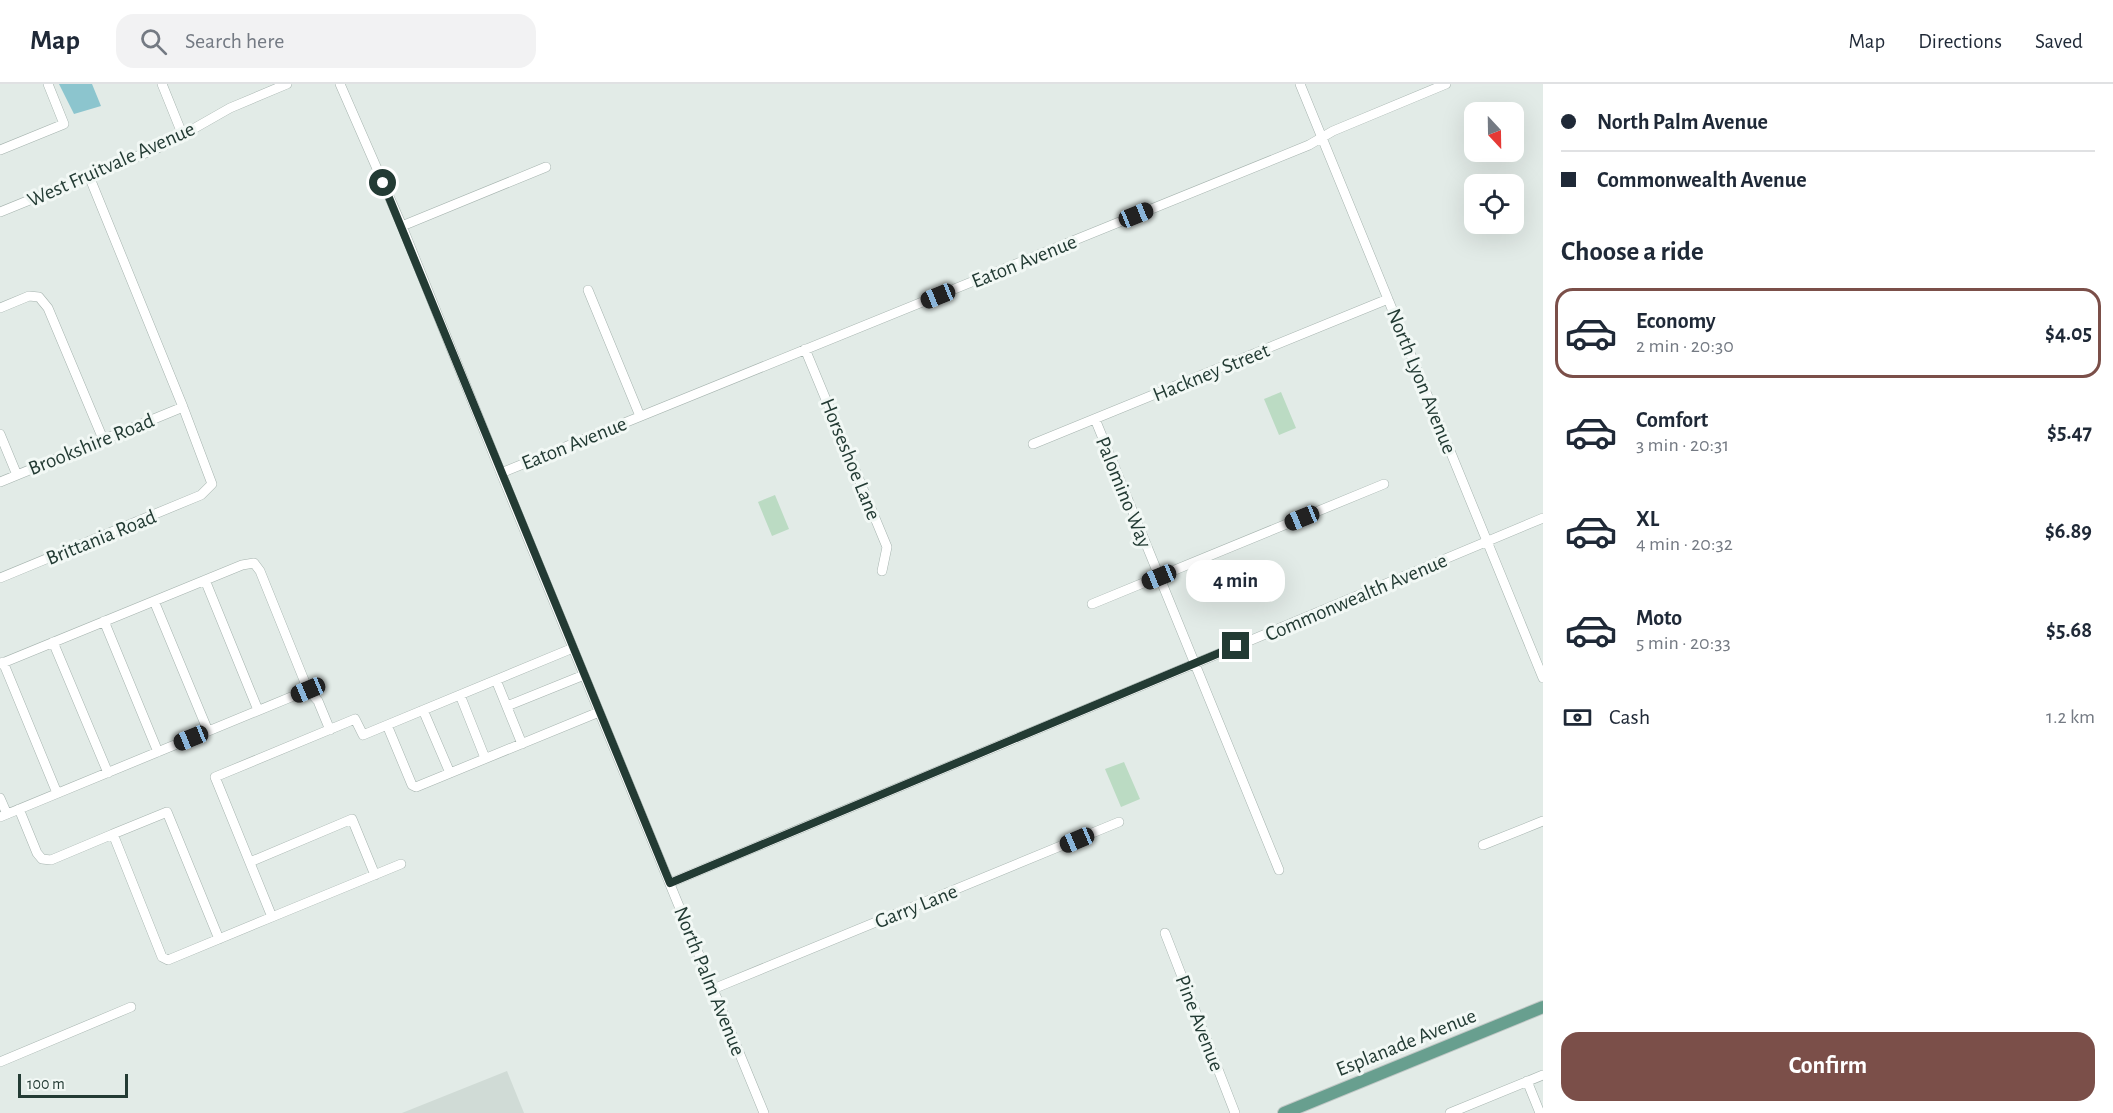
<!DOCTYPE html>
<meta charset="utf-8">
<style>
body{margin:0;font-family:"Alegreya Sans",sans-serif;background:#f2f2f3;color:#1f2937;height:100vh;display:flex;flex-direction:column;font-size:22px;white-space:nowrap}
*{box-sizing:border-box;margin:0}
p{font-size:20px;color:#747a83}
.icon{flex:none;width:33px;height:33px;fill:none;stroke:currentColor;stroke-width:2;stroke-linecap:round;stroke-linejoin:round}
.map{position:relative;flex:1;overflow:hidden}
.drawer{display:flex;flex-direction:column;background:#fff;width:570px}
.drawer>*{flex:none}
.banner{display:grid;align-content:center;height:132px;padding:0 18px;background:#fff}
.needle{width:39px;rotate:158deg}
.buttons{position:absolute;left:1464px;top:18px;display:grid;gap:12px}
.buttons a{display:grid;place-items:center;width:60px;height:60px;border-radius:12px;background:#fff;box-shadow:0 6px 24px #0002;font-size:30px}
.scale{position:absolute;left:18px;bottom:15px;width:110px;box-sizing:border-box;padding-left:6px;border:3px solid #233b34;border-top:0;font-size:16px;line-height:21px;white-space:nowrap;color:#233b34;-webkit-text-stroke:4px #f2f8f5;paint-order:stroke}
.end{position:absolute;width:27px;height:27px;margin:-14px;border:8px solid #233b34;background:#fff;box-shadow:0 0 0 3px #fff}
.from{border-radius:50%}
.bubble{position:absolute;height:42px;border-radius:18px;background:#fff;box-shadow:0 6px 24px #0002;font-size:20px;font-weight:600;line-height:42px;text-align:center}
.car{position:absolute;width:18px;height:36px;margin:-18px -9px;border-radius:8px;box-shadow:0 0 4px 2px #0007;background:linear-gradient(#222 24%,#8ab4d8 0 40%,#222 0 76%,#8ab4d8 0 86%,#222 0)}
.banner b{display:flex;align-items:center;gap:21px;height:57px;font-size:22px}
.banner b+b{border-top:2px solid #e0e1e3}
.banner i{width:15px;height:15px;background:#1f2937}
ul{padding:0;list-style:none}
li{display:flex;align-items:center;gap:18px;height:90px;margin:0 12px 9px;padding:0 6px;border:3px solid transparent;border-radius:18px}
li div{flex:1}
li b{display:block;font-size:22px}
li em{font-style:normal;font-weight:600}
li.active{border-color:#7b4f49}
li>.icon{width:54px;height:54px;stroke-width:1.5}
h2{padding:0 18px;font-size:27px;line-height:72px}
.pay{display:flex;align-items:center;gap:15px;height:66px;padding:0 18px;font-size:22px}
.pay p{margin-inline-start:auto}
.cta{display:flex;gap:12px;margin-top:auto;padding:12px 18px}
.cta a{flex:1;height:69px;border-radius:18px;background:#7b4f49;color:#fff;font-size:24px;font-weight:600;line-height:69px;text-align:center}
header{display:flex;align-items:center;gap:36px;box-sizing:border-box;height:84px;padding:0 30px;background:#fff;border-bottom:2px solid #e0e1e3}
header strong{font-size:28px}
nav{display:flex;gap:33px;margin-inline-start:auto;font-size:21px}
.search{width:420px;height:54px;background:#f2f2f3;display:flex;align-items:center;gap:15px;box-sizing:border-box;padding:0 21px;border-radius:18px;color:#747a83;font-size:22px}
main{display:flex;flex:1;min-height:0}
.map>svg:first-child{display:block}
</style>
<header>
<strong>Map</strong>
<div class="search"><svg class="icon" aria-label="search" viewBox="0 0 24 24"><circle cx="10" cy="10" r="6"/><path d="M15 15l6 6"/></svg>Search here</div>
<nav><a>Map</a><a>Directions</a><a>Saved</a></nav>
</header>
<main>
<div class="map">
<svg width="1543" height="1029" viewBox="0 0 1543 1029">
<rect width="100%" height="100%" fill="#e2ebe7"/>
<path fill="#d0dbd6" d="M507 987 524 1029H402Z"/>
<path fill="#bbdbc3" d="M1281 308 1296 344 1279 351 1264 315Z
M775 411 789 445 772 452 758 418Z
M1124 678 1140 715 1121 723 1105 685Z"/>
<path fill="#8cc5ce" d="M59 0H92L101 22 74 30Z"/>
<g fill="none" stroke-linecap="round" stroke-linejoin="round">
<g stroke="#a5b3ae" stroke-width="10">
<path id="minor" d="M162 0 183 52
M340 0 402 142 501 389 764 1029
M1300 0 1543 594
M0 66 64 40 48 0
M0 128 165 61 230 24 287 0
M402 142 546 83
M588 206 640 332
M0 224 29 212 39 213 48 224 103 355
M805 265 887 463 882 487
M1095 335 1279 786
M0 350 17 391
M1033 360 1388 215
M501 389 1309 61 1333 47 1446 0
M0 398 183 323
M0 494 201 411 212 400 183 323 89 92
M205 496 258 626
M154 517 208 647
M1092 520 1384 400
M104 537 158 668
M53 558 108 689
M3 578 57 709
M0 580 242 481 254 479 260 487 308 606 0 733
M496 596 522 660
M308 606 318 617 330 646
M460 611 485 674
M507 622 584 591
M423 626 450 689
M387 641 412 701 416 703 599 628
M0 714 7 730
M19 725 37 769 42 775 51 776 113 750 162 873 168 876 272 833 215 693 355 635 363 651 573 564
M113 750 167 728 219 855
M1483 761 1543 737
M250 778 352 735 375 791
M670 799 1543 434
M272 833 401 780
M1165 849 1235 1029
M713 905 1119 738
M0 978 131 923
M1527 997 1540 1029
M1450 1029 1543 991"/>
</g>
<g stroke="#c1c8c6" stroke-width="14">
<path id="major" d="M1284 1029 1543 923"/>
</g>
<use href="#minor" stroke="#fff" stroke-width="9"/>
<use href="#major" stroke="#689f8f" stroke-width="12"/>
</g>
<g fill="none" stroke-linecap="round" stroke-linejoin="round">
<path stroke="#233b34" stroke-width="8" d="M383 99 670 799 1236 562"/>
</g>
<g text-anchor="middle" stroke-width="6" stroke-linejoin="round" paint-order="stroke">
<g font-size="21" fill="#233b34" stroke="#f2f8f5">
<text transform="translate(111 80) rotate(-24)" y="7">West Fruitvale Avenue</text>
<text transform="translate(1024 177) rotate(-22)" y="7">Eaton Avenue</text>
<text transform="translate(1211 288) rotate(-22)" y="7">Hackney Street</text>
<text transform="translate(1422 297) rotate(68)" y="7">North Lyon Avenue</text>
<text transform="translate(574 359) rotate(-22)" y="7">Eaton Avenue</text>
<text transform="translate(91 360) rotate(-22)" y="7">Brookshire Road</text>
<text transform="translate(851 375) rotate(68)" y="7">Horseshoe Lane</text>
<text transform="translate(1124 408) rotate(68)" y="7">Palomino Way</text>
<text transform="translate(101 453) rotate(-22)" y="7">Brittania Road</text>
<text transform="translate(1356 513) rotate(-23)" y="7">Commonwealth Avenue</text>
<text transform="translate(916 822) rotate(-22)" y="7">Garry Lane</text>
<text transform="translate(710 897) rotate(68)" y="7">North Palm Avenue</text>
<text transform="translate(1200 939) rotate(69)" y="7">Pine Avenue</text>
<text transform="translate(1406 958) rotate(-22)" y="7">Esplanade Avenue</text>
</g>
</g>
</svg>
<div class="buttons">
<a><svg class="needle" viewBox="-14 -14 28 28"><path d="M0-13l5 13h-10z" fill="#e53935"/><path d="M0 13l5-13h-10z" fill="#747a83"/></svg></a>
<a><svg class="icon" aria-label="locate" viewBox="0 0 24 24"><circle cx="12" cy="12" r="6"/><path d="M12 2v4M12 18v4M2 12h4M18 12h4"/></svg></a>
</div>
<div class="scale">100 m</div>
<i class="end from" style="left:383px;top:99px"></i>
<i class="end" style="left:1236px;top:562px"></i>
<div class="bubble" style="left:1186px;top:476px;width:99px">4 min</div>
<i class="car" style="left:1136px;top:131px;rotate:68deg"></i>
<i class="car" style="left:938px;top:212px;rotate:248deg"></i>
<i class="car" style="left:1302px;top:434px;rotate:248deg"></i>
<i class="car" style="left:1159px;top:493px;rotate:248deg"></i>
<i class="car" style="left:308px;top:606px;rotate:247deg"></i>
<i class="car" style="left:191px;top:654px;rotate:248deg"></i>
<i class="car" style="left:1077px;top:756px;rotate:247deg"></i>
</div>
<section class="drawer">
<div class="banner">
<b><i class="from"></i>North Palm Avenue</b>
<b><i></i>Commonwealth Avenue</b>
</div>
<h2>Choose a ride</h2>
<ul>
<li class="active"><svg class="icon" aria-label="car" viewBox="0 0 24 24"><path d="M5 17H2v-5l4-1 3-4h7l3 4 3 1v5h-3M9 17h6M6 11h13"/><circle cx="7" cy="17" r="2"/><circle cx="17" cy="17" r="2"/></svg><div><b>Economy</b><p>2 min · 20:30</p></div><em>$4.05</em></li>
<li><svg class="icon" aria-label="car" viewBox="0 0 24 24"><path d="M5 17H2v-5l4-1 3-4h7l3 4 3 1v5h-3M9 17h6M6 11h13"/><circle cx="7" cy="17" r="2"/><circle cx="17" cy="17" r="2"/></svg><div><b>Comfort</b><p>3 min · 20:31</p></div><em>$5.47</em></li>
<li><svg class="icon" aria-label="car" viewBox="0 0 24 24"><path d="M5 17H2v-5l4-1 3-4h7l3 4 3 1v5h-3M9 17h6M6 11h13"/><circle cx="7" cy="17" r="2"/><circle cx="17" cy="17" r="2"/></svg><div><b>XL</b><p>4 min · 20:32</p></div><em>$6.89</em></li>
<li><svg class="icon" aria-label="car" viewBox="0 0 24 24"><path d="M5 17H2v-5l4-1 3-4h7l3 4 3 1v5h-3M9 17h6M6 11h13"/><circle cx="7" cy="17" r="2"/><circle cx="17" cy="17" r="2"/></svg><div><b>Moto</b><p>5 min · 20:33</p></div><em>$5.68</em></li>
</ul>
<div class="pay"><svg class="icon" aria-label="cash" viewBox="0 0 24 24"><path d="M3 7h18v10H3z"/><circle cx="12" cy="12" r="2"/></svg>Cash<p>1.2 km</p></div>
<div class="cta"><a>Confirm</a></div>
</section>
</main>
